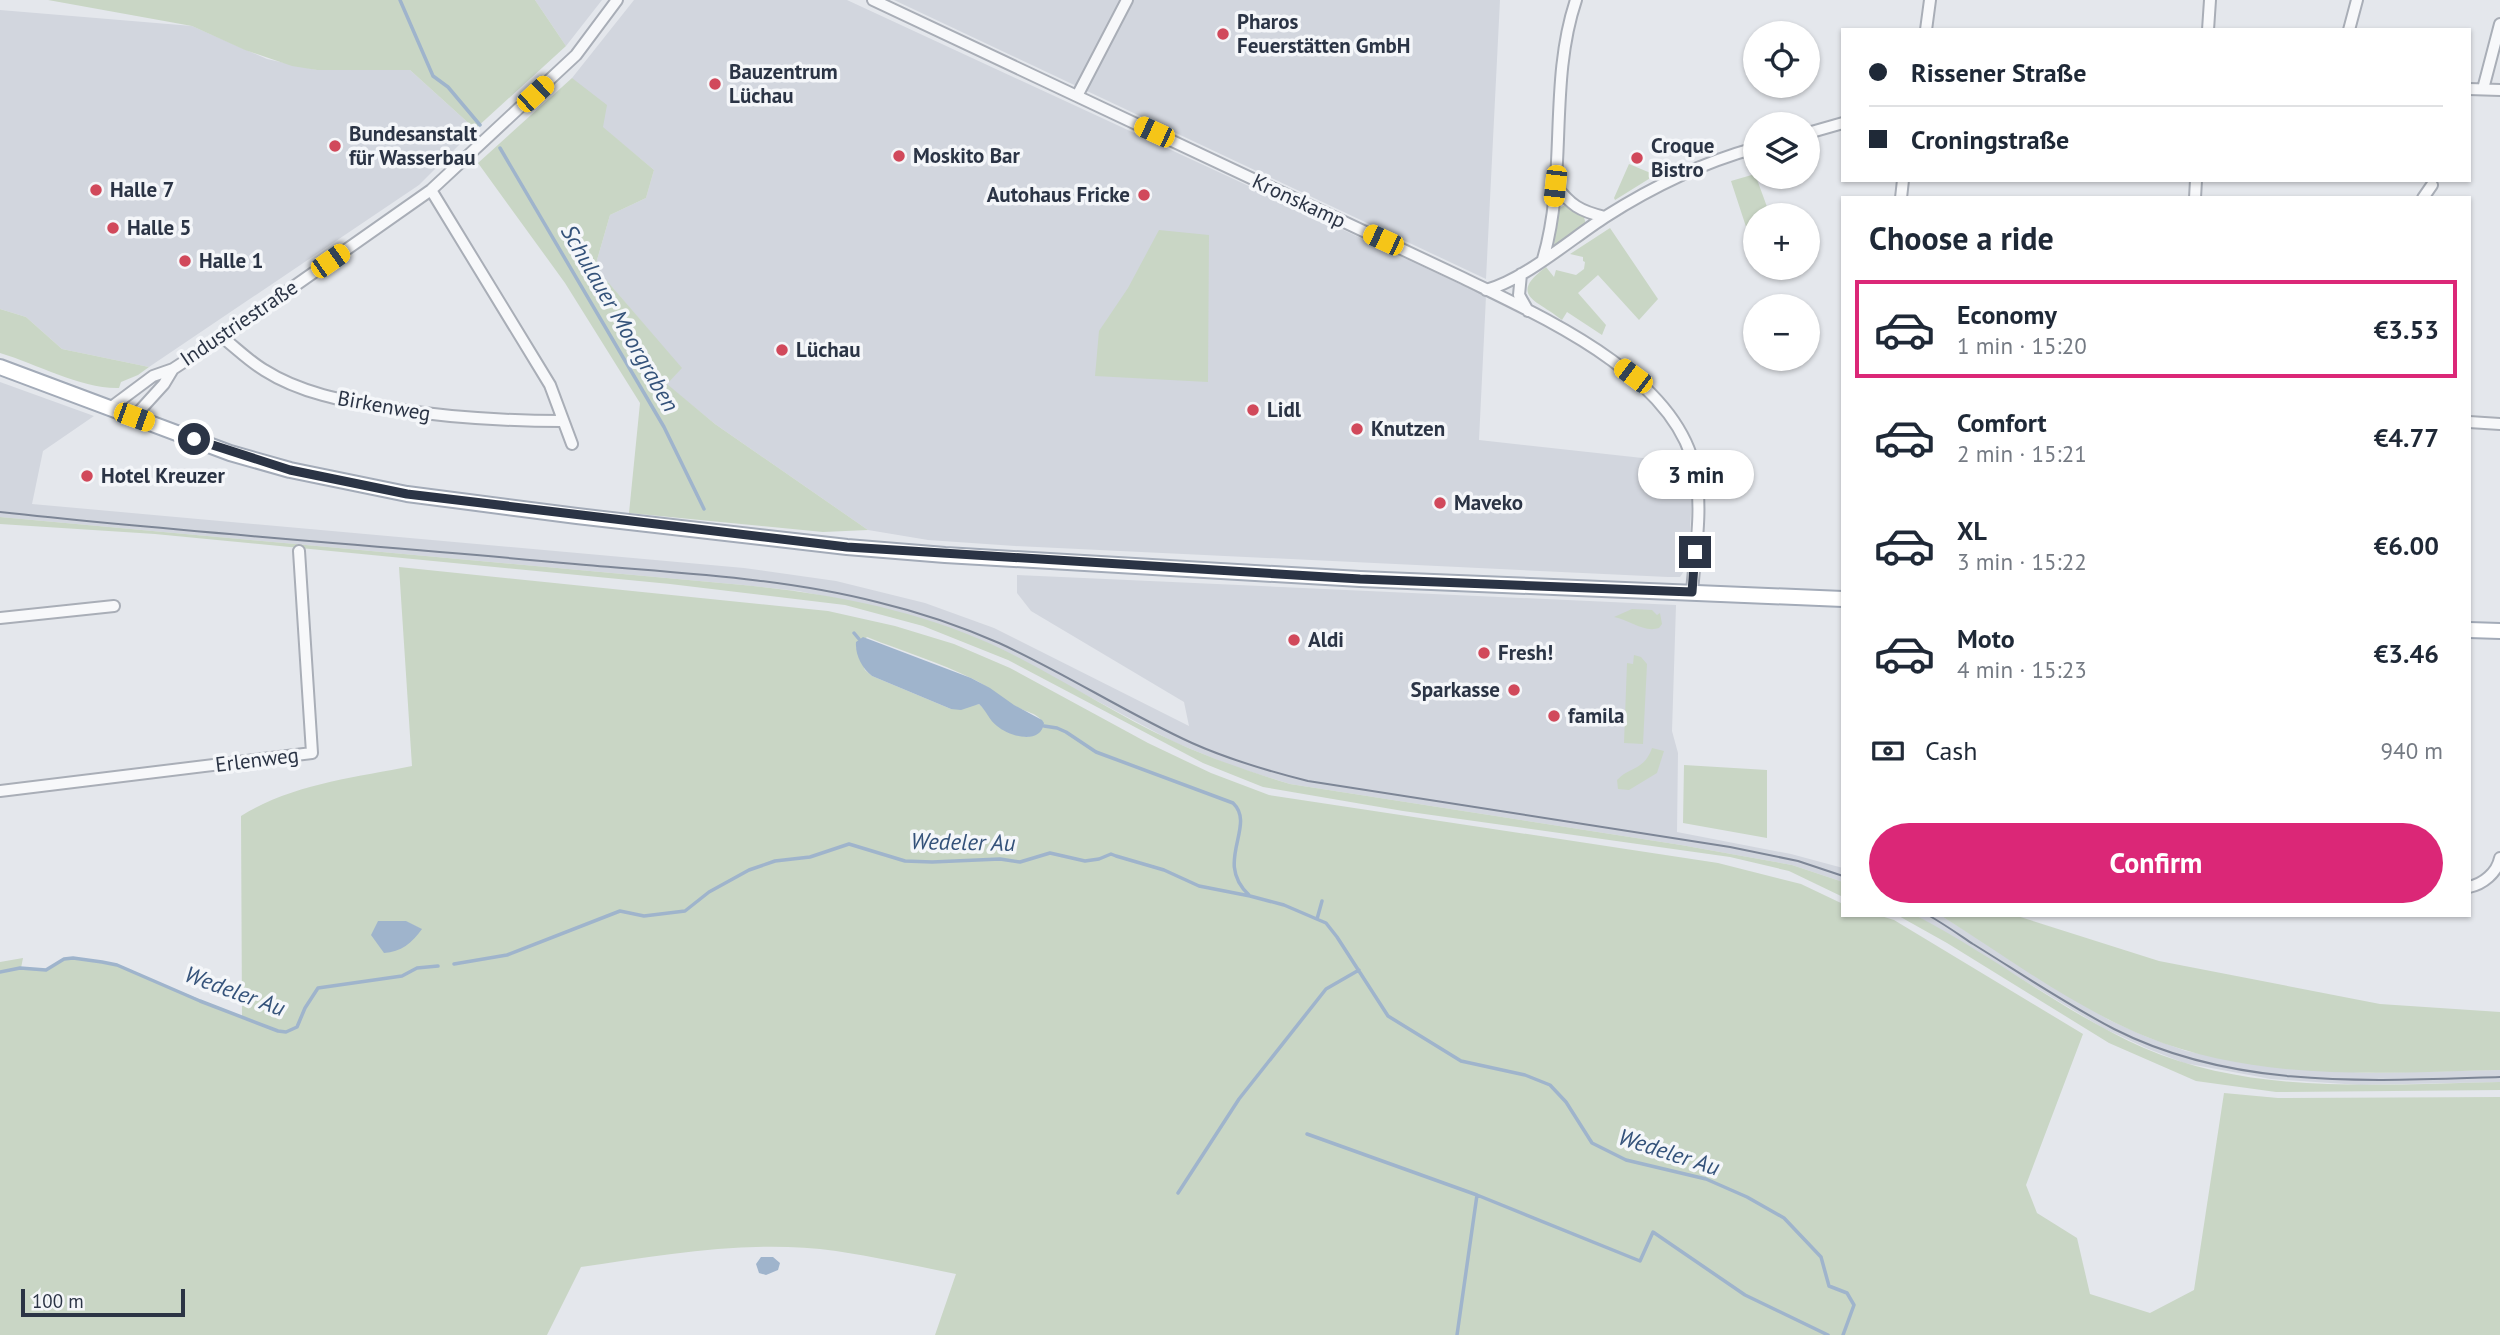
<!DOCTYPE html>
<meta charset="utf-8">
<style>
body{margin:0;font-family:"PT Sans",sans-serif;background:#f2f2f3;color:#1f2937;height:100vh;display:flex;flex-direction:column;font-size:26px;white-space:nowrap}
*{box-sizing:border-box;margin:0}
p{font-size:23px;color:#747a83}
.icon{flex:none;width:38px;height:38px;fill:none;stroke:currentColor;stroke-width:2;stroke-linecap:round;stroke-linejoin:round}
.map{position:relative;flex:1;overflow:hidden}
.sheet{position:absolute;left:1841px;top:196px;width:630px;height:721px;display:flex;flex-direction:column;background:#fff;border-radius:0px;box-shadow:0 2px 5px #0004}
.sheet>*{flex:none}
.guide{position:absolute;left:1841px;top:28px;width:630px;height:154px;border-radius:0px;box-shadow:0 2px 5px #0004;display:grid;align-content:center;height:154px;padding:0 28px;background:#fff}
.buttons{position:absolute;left:1743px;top:21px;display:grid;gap:14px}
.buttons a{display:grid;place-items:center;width:77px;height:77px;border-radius:50%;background:#fff;box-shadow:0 2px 5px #0004;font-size:35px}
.scale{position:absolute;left:21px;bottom:18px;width:164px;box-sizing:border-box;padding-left:7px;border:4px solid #2b3445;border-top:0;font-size:19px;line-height:24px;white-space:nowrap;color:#2b3445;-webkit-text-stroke:5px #f4f6f9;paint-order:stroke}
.end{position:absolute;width:32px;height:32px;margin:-16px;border:9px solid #2b3445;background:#fff;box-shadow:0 0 0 4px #fff}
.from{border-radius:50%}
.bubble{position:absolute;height:49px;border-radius:24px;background:#fff;box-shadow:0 2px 5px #0004;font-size:23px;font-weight:700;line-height:49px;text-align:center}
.car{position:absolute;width:21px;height:42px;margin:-21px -10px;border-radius:9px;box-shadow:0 0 5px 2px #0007;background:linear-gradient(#f5c518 24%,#345 0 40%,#f5c518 0 76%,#345 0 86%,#f5c518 0)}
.guide b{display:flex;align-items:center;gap:24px;height:66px;font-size:26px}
.guide b+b{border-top:2px solid #e0e1e3}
.guide i{width:18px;height:18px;background:#1f2937}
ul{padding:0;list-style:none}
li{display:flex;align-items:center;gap:21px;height:98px;margin:0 14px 10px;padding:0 14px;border:4px solid transparent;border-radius:0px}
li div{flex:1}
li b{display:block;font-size:26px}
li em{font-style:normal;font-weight:700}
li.on{border-color:#db2777}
li>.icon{width:63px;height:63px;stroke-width:1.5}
h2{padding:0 28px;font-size:32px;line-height:84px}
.pay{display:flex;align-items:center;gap:18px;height:77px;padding:0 28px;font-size:26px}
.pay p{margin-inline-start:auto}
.cta{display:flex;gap:14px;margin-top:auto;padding:14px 28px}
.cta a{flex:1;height:80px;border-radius:42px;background:#db2777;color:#fff;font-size:28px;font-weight:700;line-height:80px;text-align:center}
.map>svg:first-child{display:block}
</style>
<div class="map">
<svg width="2500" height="1335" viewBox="0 0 2500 1335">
<rect width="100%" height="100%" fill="#e4e7ec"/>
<path fill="#d2d6de" d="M535 0H602L566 46Z
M634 0H847L1486 296 1479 440 1688 463 1692 495 1688 565 1680 577H1668L1015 546 928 540 868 530 715 424 666 384 681 368 595 267 610 215 646 198 654 170 602 127 572 78Z
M894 0H1500L1486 279Z
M0 10 192 26 267 59 317 70H410L475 129 419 185 149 367 62 349 26 317 0 309Z
M0 382 94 416 43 451 32 504 744 568 836 581 925 603 994 628 1189 726 1184 702 1031 611 1017 593V575L1676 605 1672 731 1678 753 1677 832 1791 854 1843 868V882L1792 865 1681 845 1290 784 1232 766 1174 742 990 644 925 620 864 604 798 591 743 585 0 517Z
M1915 915H1940L2109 1020 2147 1037 2186 1051 2257 1065 2304 1069 2369 1073 2500 1070V1082L2360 1085 2271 1079 2184 1063 2146 1048 2103 1028Z"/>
<path fill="#c9d6c5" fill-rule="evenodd" d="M48 0H535L566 46 475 129 410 70H317L292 66 245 50 192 26Z
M572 78 607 105 603 127 654 170 646 198 610 215 595 267 682 368 667 384 715 424 868 530 823 532 629 513 640 403 565 283 478 163Z
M1629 164 1653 174 1652 177 1615 200 1614 198Z
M1755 174 1770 215H1755V243L1751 242 1731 181Z
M1565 205 1584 217 1586 225 1554 245 1558 209Z
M1610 228 1658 299 1639 320 1598 275 1578 293 1606 325 1602 335 1567 312 1562 320C1538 300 1507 296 1546 267L1554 277 1556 270 1576 275 1584 269 1585 262 1583 261V257L1570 254Z
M1159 230 1209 235 1208 382 1095 376 1099 331 1128 288Z
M0 309 26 317 62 349 149 367 138 375 121 382 119 388C81 389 37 364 0 353Z
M0 517 743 585C826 593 914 609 991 644 1054 673 1112 713 1175 742 1212 759 1251 772 1290 784L1681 845 1792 865 1843 882V897L1789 871 1730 857 1403 811 1263 787 1203 763 1008 660 923 626 845 605 670 584 155 534 0 524Z
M399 567 828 611 895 626 954 644 1010 668 1148 743 1211 773 1269 795 1718 863 1801 884 1843 904V915H1878L1894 920 2083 1034 2026 1185 2037 1213 2077 1238 2090 1294 2150 1313 2194 1290 2224 1093 2278 1098 2500 1097V1335H935L956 1274C916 1266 876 1257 836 1251 751 1239 664 1255 581 1267L547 1335H0V962L23 958 21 968 46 970 64 959 73 958 117 965 242 1017 241 816C292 784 353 778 412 766ZM867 637C902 651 939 662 973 679 988 686 1000 698 1014 706 1025 712 1041 713 1044 726L1028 737C996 732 999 723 979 704L951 709 872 676 865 670 856 647Z
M1632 609 1652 610 1657 615 1660 613 1662 624 1659 628C1644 633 1630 620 1614 617Z
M1634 655 1641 657 1647 664 1643 744 1624 743 1627 663 1633 664Z
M1652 748 1664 751 1657 773 1629 790 1618 789 1617 780C1630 766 1644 771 1652 748Z
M1684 765 1767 770V838L1683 823Z
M1897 915H1915C1994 956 2063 1012 2144 1048 2255 1096 2383 1084 2500 1082V1090L2276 1092 2196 1081 2109 1043 1947 943Z
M1940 915H2014L2159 961 2380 1004 2500 1012V1070C2383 1073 2258 1082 2147 1037 2073 1007 2007 957 1940 915Z"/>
<path fill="#9fb4cc" d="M863 637 971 678 990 688 1014 705 1042 720 1044 723C1041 745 1010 737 997 726 989 720 986 710 979 704L961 710 951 709 872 676C862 668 855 655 856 642Z
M378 921H406L422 929C412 943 401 952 384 953L371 935Z
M761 1257H773L780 1263 778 1270 766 1275 759 1273 756 1264Z"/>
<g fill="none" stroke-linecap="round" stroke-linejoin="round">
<path stroke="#9fb4cc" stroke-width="3.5" d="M400 0 433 76 448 87 480 125
M500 148 664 427 704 509
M854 633 859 639
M1044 726 1057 728 1066 732 1096 752 1233 803C1257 826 1213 862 1249 895
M1317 919 1322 901
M454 964 507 955 620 911 644 916 685 911 709 892 749 870 775 861 810 857 849 844 905 861 932 862 1000 859 1020 862 1050 853 1085 861 1099 859 1111 854 1116 856 1164 870 1199 886 1250 896 1284 905 1326 923 1337 937 1388 1016 1461 1061 1525 1075 1550 1085 1566 1102 1592 1143 1626 1160 1706 1179 1747 1197 1784 1218 1821 1257 1829 1286 1847 1293 1854 1305 1843 1335
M0 972 20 968 46 970 64 959 73 958 102 962 117 965 200 1001 278 1031 286 1032 297 1027 305 1008 318 988 402 976 417 968 438 966
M1307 1134 1477 1195 1640 1261 1653 1232 1745 1295 1828 1335
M1178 1193 1239 1099 1326 989 1359 970
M1457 1335 1477 1195"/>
<g stroke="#a9aeb7" stroke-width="14">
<path id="minor" d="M873 0 1463 278C1542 317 1676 375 1695 470 1703 510 1695 552 1692 592
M1926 30 1930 0
M2208 30 2210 0
M2349 30 2357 0
M2469 89 2500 90
M2483 89 2500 24
M1077 96 1127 0
M1808 133 1843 123
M1555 185C1571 205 1579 211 1605 217
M431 190 550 385 572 444
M1901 198 1903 180
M2195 198 2196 180
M2423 198 2432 185
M1543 259C1568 175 1548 83 1576 0
M1521 274 1519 295 1528 311
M1486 290C1524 280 1571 239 1605 217 1652 187 1701 163 1755 148
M222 337C236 348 249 361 264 370 300 393 344 401 386 408 445 417 502 421 562 421
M110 408 153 376 173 369 222 337 431 190 576 55 617 0
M134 417 164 384 173 369
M2469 422 2500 424
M0 618 114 606
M0 791 312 753 299 551
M2469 887C2483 884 2497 873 2500 858"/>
</g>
<g stroke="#a3abb8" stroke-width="18">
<path id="major" d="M0 367 230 453 290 470 407 494 577 516 847 547 945 555 1360 579 1843 599
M2469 630 2500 631"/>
</g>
<use href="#minor" stroke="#f7f8fa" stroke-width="10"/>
<use href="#major" stroke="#fff" stroke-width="14"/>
<path stroke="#7d8696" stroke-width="2" d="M0 512C191 533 383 546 575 564 675 573 779 577 877 602 919 612 960 626 999 643 1065 673 1126 713 1192 743 1230 760 1268 771 1308 781L1730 847 1798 861 1843 876
M1928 915C1944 924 1958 934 1973 944 2020 973 2066 1004 2114 1029 2234 1090 2370 1081 2500 1077"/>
</g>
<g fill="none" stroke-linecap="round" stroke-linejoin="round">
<path stroke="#2b3445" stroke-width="9" d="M194 439 290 470 407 494 847 547 1360 579 1692 592 1695 552"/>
</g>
<g fill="#d1495b" stroke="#f4f6f9" stroke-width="2.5">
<circle cx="1223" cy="34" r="7"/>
<circle cx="715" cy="84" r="7"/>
<circle cx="335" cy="146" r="7"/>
<circle cx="899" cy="156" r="7"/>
<circle cx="1637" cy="158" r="7"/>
<circle cx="96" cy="190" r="7"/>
<circle cx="1144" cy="195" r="7"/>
<circle cx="113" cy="228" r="7"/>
<circle cx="185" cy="261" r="7"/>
<circle cx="782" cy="350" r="7"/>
<circle cx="1253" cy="410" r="7"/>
<circle cx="1357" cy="429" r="7"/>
<circle cx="87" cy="476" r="7"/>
<circle cx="1440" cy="503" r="7"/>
<circle cx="1294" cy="640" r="7"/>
<circle cx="1484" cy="653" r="7"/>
<circle cx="1514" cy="690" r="7"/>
<circle cx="1554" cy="716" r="7"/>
</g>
<g text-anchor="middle" stroke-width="7" stroke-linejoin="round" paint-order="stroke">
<g font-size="21" font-weight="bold" fill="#2b3445" stroke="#f4f6f9" text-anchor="start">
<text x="1237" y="29">Pharos<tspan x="1237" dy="24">Feuerstätten GmbH</tspan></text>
<text x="729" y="79">Bauzentrum<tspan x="729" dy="24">Lüchau</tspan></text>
<text x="349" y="141">Bundesanstalt<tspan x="349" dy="24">für Wasserbau</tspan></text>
<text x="1651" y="153">Croque<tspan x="1651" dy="24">Bistro</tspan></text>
<text x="913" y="163">Moskito Bar</text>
<text x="110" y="197">Halle 7</text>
<text x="1130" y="202" text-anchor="end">Autohaus Fricke</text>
<text x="127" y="235">Halle 5</text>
<text x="199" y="268">Halle 1</text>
<text x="796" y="357">Lüchau</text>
<text x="1267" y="417">Lidl</text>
<text x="1371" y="436">Knutzen</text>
<text x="101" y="483">Hotel Kreuzer</text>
<text x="1454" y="510">Maveko</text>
<text x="1308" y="647">Aldi</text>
<text x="1498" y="660">Fresh!</text>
<text x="1500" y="697" text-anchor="end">Sparkasse</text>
<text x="1568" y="723">famila</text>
</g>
<g font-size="21" fill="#2b3445" stroke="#f4f6f9">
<text transform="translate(1299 201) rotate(25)" y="7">Kronskamp</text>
<text transform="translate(239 323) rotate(-34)" y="7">Industriestraße</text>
<text transform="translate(384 406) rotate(10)" y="7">Birkenweg</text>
<text transform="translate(257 760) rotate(-7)" y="7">Erlenweg</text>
</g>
<g font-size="23" font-style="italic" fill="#34527a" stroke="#f4f6f9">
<text transform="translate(620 318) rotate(60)" y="8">Schulauer Moorgraben</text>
<text transform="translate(963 842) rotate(1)" y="8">Wedeler Au</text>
<text transform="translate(235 991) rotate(20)" y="8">Wedeler Au</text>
<text transform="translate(1669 1152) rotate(18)" y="8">Wedeler Au</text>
</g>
</g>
</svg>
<div class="buttons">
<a><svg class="icon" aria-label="locate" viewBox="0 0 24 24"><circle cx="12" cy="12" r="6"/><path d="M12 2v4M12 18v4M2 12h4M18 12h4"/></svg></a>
<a><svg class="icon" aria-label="layers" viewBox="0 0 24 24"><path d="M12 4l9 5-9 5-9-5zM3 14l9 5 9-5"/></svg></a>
<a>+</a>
<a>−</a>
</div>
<div class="scale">100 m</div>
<i class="end from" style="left:194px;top:439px"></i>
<i class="end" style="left:1695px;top:552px"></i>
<div class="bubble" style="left:1638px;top:450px;width:116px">3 min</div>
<i class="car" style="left:535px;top:94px;rotate:47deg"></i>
<i class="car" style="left:1154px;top:132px;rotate:295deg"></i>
<i class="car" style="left:1555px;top:186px;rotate:186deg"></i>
<i class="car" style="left:1383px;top:240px;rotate:295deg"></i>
<i class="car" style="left:330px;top:261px;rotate:55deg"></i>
<i class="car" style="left:1633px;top:376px;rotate:307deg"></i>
<i class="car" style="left:134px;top:417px;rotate:110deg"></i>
<div class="guide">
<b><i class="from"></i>Rissener Straße</b>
<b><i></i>Croningstraße</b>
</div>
<section class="sheet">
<h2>Choose a ride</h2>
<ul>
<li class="on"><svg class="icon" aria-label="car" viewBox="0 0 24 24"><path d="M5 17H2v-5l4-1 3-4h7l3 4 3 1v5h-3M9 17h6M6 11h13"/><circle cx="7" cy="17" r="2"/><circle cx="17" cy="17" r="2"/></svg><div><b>Economy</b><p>1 min · 15:20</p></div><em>€3.53</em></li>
<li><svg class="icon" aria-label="car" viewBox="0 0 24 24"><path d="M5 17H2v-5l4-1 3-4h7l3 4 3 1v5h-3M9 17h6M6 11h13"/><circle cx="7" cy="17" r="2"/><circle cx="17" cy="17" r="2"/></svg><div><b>Comfort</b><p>2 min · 15:21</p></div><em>€4.77</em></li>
<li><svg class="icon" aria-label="car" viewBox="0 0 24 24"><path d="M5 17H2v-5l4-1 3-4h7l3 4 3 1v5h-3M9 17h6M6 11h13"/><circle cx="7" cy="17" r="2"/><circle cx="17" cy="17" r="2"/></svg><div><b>XL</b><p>3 min · 15:22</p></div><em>€6.00</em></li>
<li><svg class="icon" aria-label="car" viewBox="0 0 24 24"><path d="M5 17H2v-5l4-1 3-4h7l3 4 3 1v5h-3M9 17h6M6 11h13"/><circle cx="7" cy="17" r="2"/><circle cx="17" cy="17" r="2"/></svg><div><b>Moto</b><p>4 min · 15:23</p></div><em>€3.46</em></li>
</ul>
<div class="pay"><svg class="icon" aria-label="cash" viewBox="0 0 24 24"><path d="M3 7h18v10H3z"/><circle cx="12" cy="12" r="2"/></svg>Cash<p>940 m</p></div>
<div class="cta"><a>Confirm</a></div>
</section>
</div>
